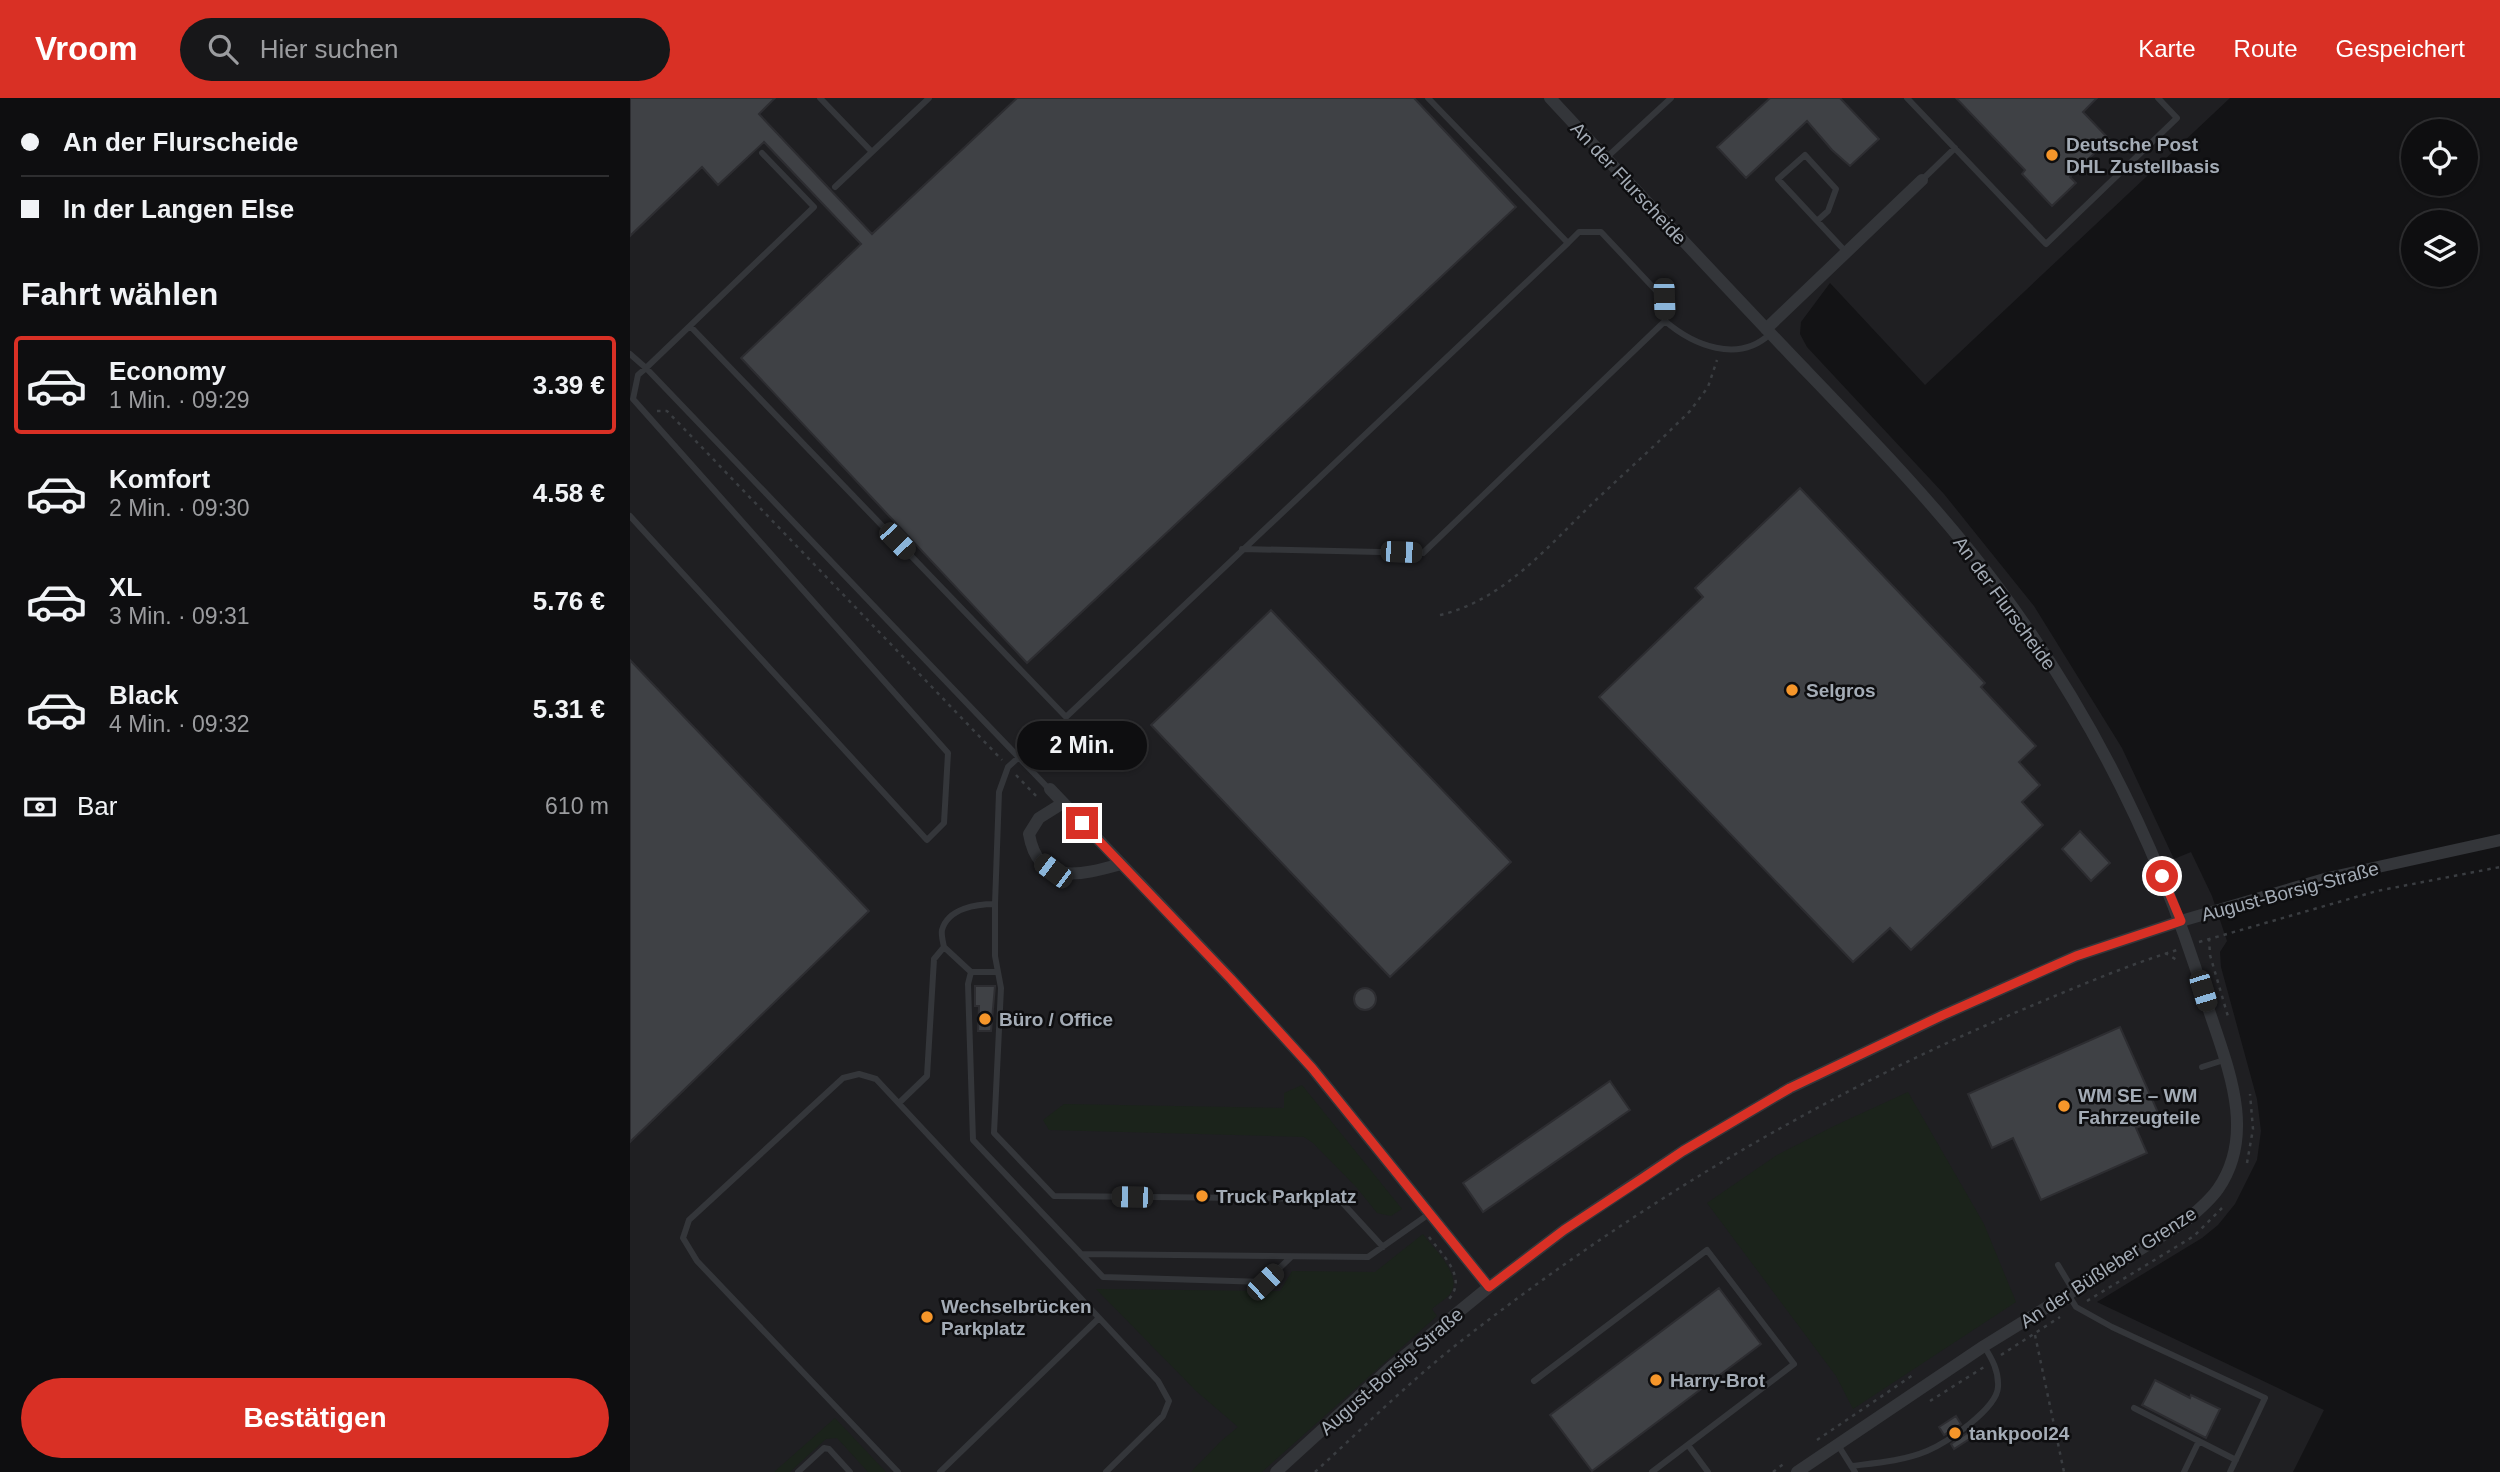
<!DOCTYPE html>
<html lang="de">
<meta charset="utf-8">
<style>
body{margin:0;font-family:Helvetica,sans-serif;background:#171719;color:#f1f3f6;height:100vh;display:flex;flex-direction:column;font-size:26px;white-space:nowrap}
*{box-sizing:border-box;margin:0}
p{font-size:23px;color:#9b9c9f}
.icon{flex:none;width:38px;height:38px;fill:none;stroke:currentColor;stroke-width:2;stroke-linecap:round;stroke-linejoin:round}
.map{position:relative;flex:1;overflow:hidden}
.side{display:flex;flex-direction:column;background:#0e0e10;width:630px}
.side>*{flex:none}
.hud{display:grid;align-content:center;height:154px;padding:0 21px;background:#0e0e10}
.tools{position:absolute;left:1771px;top:21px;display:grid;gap:14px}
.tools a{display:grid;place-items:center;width:77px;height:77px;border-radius:50%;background:#0e0e10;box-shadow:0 2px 5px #0004,0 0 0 2px #2e2e30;font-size:35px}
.end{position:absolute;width:32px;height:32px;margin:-16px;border:9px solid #d93025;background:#fff;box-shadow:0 0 0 4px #fff}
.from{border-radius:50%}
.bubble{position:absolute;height:49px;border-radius:24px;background:#0e0e10;box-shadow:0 2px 5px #0004,0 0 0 2px #2e2e30;font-size:23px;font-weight:700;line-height:49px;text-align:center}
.car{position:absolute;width:21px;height:42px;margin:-21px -10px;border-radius:9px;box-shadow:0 0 5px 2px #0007;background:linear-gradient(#222 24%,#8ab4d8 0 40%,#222 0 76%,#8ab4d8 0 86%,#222 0)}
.hud b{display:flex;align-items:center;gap:24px;height:66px;font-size:26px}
.hud b+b{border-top:2px solid #2e2e30}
.hud i{width:18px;height:18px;background:#f1f3f6}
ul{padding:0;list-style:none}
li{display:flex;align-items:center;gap:21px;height:98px;margin:0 14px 10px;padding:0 7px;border:4px solid transparent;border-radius:7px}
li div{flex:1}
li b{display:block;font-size:26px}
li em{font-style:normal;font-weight:700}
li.on{border-color:#d93025}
li>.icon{width:63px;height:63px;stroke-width:1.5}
h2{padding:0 21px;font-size:32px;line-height:84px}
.pay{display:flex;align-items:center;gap:18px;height:77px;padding:0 21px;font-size:26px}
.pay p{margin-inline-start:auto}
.cta{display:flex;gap:14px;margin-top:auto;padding:14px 21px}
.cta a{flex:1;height:80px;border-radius:42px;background:#d93025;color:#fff;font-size:28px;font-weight:700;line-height:80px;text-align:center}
header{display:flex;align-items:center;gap:42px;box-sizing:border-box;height:98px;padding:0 35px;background:#d93025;color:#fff}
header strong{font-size:33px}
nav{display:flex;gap:38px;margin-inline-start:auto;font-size:24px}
.search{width:490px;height:63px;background:#171719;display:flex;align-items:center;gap:18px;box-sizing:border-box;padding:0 24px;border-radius:38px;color:#9b9c9f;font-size:26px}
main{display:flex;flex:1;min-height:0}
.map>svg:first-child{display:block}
</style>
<header>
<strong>Vroom</strong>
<div class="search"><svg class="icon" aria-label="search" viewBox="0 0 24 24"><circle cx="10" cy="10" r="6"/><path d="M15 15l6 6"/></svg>Hier suchen</div>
<nav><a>Karte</a><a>Route</a><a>Gespeichert</a></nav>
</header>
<main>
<section class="side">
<div class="hud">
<b><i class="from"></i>An der Flurscheide</b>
<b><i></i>In der Langen Else</b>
</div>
<h2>Fahrt wählen</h2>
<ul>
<li class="on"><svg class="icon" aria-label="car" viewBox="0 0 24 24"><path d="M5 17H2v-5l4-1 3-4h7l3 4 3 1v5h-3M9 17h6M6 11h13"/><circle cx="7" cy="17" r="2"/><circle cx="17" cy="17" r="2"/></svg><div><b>Economy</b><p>1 Min. · 09:29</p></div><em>3.39 €</em></li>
<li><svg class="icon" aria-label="car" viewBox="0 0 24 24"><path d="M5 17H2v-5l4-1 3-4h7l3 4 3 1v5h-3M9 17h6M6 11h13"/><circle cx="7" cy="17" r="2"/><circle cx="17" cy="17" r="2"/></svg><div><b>Komfort</b><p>2 Min. · 09:30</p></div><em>4.58 €</em></li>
<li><svg class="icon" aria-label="car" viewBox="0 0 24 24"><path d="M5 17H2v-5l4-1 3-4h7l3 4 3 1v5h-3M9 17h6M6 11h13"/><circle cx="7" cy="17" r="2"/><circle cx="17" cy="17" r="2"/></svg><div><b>XL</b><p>3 Min. · 09:31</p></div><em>5.76 €</em></li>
<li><svg class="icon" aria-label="car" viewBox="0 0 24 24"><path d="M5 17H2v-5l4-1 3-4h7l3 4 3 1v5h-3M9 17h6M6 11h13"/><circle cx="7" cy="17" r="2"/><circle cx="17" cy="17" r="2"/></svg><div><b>Black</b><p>4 Min. · 09:32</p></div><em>5.31 €</em></li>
</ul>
<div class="pay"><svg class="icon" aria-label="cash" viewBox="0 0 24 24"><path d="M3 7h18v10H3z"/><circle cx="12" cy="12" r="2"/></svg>Bar<p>610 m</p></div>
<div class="cta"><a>Bestätigen</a></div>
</section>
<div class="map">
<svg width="1870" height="1374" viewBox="0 0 1870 1374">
<rect width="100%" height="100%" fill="#131315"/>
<path fill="#1f1f22" d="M0 0H1600L1295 287 1200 185 1171 224 1170 236 1177 249 1314 396 1404 508 1492 650 1544 761 1561 754 1582 798 1597 843 1590 854 1591 869 1627 1001 1631 1033 1627 1062 1605 1106 1588 1127 1572 1140 1467 1204 1694 1312 1663 1374H0Z"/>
<path fill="#1b231b" d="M672 987 772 1111 761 1118 747 1115 727 1090 683 1045 674 1039 419 1032 413 1022 434 1006 654 1010V995Z
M1278 994 1354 1126 1386 1204 1223 1311 1206 1278 1077 1105 1147 1057 1204 1028Z
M793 1136C803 1150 834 1178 820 1196 815 1202 807 1206 802 1211L807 1218 632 1374H561L591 1343 608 1329 566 1293 466 1191 650 1193 662 1173 745 1174Z
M205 1320 256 1374H238L207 1340 196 1341 160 1374H144Z"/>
<path fill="#3f4145" stroke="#2d2d31" stroke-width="2" d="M0 0H145L129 16 242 136 387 0H784L886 109 397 565 111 260 231 146 134 44 88 87 72 69 0 138Z
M1140 0H1210L1249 41 1220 68 1202 52 1177 23 1116 80 1087 49Z
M1326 0H1467L1453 14 1479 41 1440 79 1446 85 1422 108 1392 76 1395 72Z
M1170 390 1355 585 1351 589 1406 648 1389 664 1410 687 1392 704 1413 727 1281 852 1260 830 1223 864 969 599 1073 499 1065 490Z
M641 512 881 764 760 879 521 627Z
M0 562 239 813 0 1044Z
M1450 733 1480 765 1461 783 1432 751Z
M345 888H365L361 933H348L349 908H345Z
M724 901a11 11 0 1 1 22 0a11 11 0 1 1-22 0Z
M1490 929 1530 1019 1506 1030 1517 1055 1411 1102 1383 1040 1362 1050 1338 996Z
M980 983 1000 1012 853 1114 833 1085Z
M1089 1190 1131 1246 962 1373 920 1317Z
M1525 1282 1560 1300 1561 1297 1590 1311 1576 1340 1512 1307Z
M1326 1318 1331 1326 1314 1337 1309 1329Z
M1337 1335 1341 1340 1324 1351 1321 1346Z"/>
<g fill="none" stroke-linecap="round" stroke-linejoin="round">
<path stroke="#3a3d41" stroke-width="2.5" stroke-dasharray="3.5 5" stroke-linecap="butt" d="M27 313H37L372 662
M810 517C875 502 921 445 967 401 998 372 1030 343 1060 313L1078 289 1087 262
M386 677 408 700
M1579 840 1580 857 1599 922
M1569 844 1747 793 1870 769
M1535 855 1547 862
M1617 1065 1623 1031 1620 996
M799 1139C812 1157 838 1179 819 1201
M1457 1203 1564 1138 1592 1110
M1405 1237 1434 1374
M1371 1257 1430 1219
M1300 1303 1354 1269
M1187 1342 1283 1277
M685 1374C734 1329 782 1281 835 1240 1006 1107 1194 995 1394 911 1444 890 1495 868 1547 852
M1143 1374 1156 1364"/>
<path stroke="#34363a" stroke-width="6" d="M190 0 242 54
M1277 0 1416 146 1547 20 1528 0
M132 55 184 109 16 270 419 691
M976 60 1041 0
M1292 82 1325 50
M205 89 299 0
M1187 123 1198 113 1206 91 1175 57 1148 81 1216 154
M1035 223C1063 247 1108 266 1140 236
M60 228 436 619 938 145
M0 256 16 270 8 277 3 301 318 655 314 725 297 742 0 418
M612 451 793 455 1035 223 1034 201 971 134H949L938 145 798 0
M314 849 341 874H368L365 858V806
M341 874 338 886 343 1042 473 1179 635 1184 661 1159
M368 874 371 890 364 1035 424 1098 709 1101 753 1149
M1572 969 1594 962
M269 1005 297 978 304 861 314 849C313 844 311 837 312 832 318 810 347 806 365 806L369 694 378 669 389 659
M451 1156 738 1159 799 1116
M1428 1167 1443 1192
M1438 1196 1446 1209 1482 1229 1635 1300 1600 1374
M904 1283 1077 1152 1164 1266 1022 1374
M1504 1310 1606 1362
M1058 1347 1078 1374
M1208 1347 1225 1374
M1221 1368C1246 1365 1273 1363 1297 1353 1316 1345 1367 1311 1368 1289 1369 1273 1362 1261 1354 1248
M168 1374 194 1350 199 1351 220 1374
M268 1374 67 1163 53 1140 59 1122 213 980 229 976 246 981 528 1283 539 1303 533 1318 476 1374
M310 1374 469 1220
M1554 1374 1569 1343"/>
<path stroke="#34363a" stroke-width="12" d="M920 0C1000 86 1080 172 1161 257 1232 331 1306 406 1368 489 1460 613 1530 752 1575 900 1594 961 1629 1032 1588 1091 1578 1105 1565 1115 1553 1125L1354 1248 1167 1374
M1136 231 1292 82
M420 691 601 881 682 970 859 1189
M433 705 409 720 399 736C408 789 452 777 491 766
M646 1374 761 1269 859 1189 934 1132 1053 1053 1160 990 1313 917 1446 858 1551 823 1698 780 1870 742"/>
</g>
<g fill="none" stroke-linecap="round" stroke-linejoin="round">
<path stroke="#d93025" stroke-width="9" d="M452 725 601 881 682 970 859 1189 934 1132 1013 1080 1053 1053 1160 990 1313 917 1446 858 1551 823 1532 778"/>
</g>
<g fill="#f6962a" stroke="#0e0e10" stroke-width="2.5">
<circle cx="1422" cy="57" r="7"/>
<circle cx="1162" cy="592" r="7"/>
<circle cx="355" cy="921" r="7"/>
<circle cx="1434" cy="1008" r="7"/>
<circle cx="572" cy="1098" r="7"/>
<circle cx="297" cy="1219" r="7"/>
<circle cx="1026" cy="1282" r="7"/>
<circle cx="1325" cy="1335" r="7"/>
</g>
<g text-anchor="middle" stroke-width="5" stroke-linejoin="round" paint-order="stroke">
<g font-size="19" font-weight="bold" fill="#a4acb6" stroke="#0e0e10" text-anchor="start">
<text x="1436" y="53">Deutsche Post<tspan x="1436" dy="22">DHL Zustellbasis</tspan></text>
<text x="1176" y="599">Selgros</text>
<text x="369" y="928">Büro / Office</text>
<text x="1448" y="1004">WM SE – WM<tspan x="1448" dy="22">Fahrzeugteile</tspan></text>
<text x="586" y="1105">Truck Parkplatz</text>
<text x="311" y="1215">Wechselbrücken<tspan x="311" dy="22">Parkplatz</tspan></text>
<text x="1040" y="1289">Harry-Brot</text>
<text x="1339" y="1342">tankpool24</text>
</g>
<g font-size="19" fill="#a4acb6" stroke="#0e0e10">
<text transform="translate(999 85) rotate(47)" y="7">An der Flurscheide</text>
<text transform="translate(1375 505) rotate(54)" y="7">An der Flurscheide</text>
<text transform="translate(1660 793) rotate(-15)" y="7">August-Borsig-Straße</text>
<text transform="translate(1478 1169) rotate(-33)" y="7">An der Büßleber Grenze</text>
<text transform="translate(761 1273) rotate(-41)" y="7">August-Borsig-Straße</text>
</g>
</g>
</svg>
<div class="tools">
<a><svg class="icon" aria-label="locate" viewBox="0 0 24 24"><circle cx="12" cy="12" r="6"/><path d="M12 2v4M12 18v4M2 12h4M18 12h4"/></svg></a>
<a><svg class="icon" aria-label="layers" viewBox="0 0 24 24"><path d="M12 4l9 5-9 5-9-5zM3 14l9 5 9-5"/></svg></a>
</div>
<i class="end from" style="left:1532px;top:778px"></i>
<i class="end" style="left:452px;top:725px"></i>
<div class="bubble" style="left:387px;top:623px;width:130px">2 Min.</div>
<i class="car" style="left:1034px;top:201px;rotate:178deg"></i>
<i class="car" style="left:267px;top:443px;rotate:136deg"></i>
<i class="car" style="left:771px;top:454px;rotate:92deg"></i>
<i class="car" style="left:423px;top:773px;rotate:307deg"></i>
<i class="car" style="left:1573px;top:893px;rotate:163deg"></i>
<i class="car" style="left:502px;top:1099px;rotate:271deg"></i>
<i class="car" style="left:635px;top:1184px;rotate:46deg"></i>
</div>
</main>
